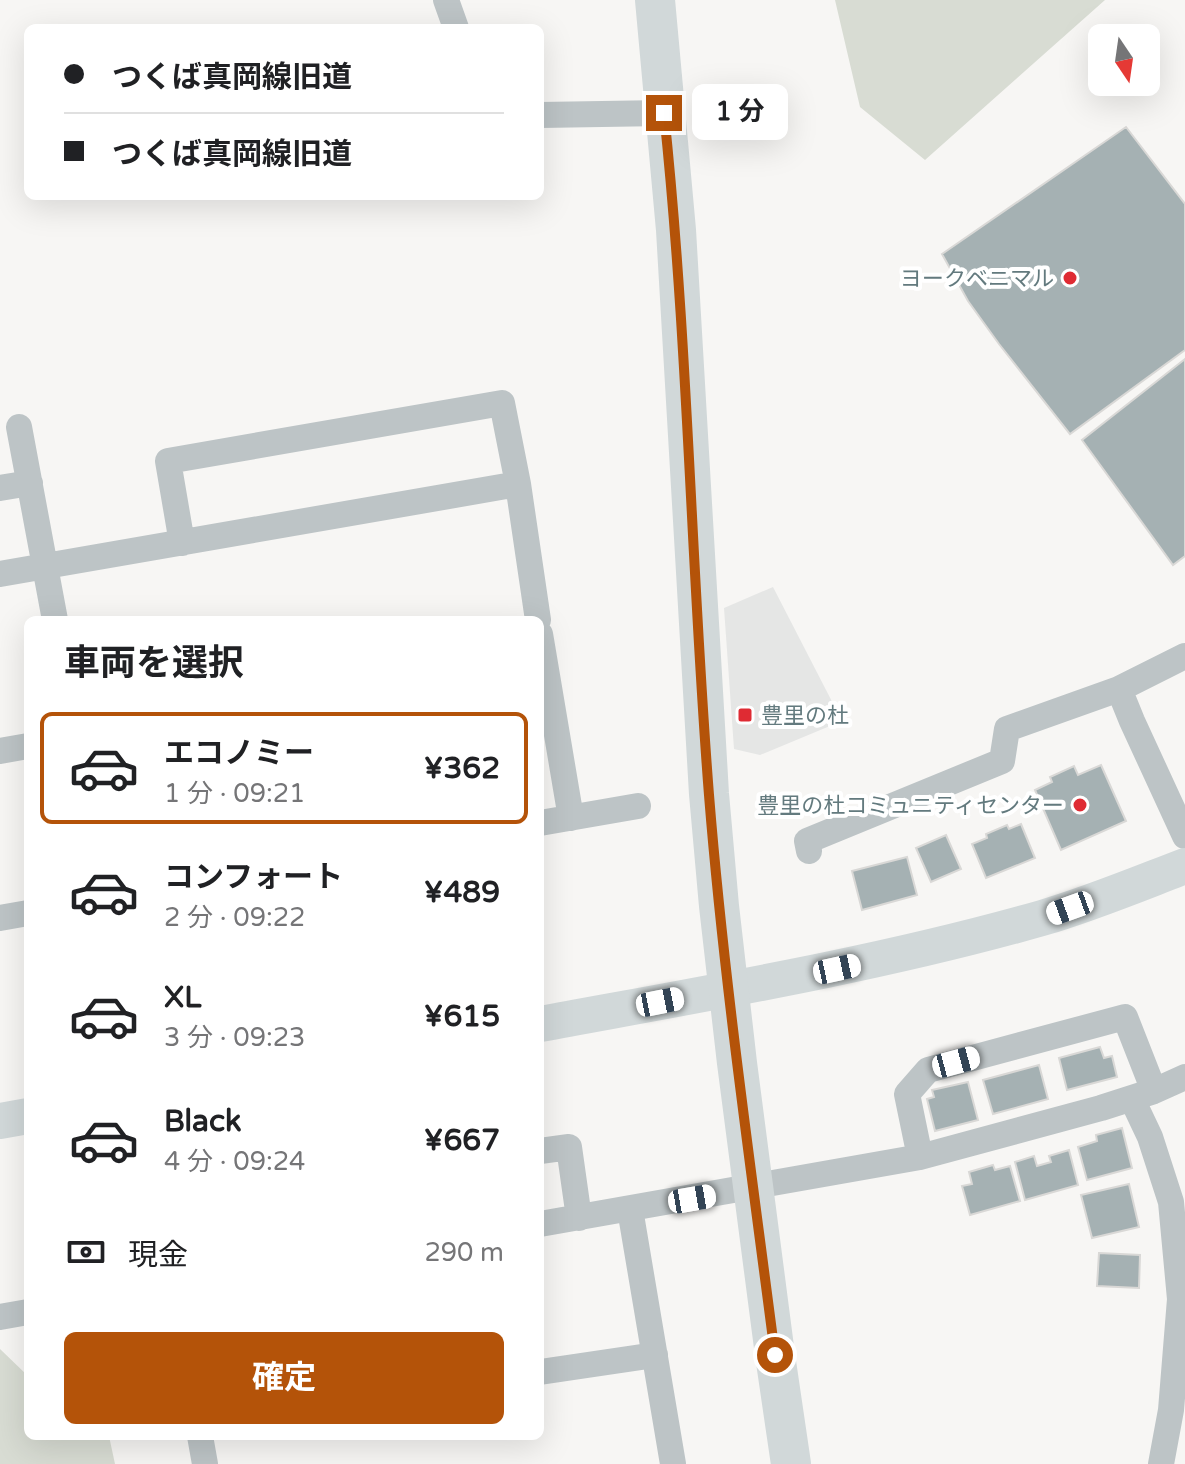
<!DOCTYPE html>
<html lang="ja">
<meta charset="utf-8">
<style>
body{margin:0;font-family:"Varela Round","Noto Sans JP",sans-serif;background:#f2f2f2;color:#202124;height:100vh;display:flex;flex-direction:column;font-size:30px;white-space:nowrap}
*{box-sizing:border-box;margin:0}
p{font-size:26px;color:#757577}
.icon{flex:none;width:44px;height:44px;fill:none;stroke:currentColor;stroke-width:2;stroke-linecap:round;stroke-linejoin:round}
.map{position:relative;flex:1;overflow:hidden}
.side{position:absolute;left:24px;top:616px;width:520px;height:824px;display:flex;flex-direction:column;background:#fff;border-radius:12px;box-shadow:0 8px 32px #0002}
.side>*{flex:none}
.hud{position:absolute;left:24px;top:24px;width:520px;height:176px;border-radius:12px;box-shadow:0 8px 32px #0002;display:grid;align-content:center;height:176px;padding:0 40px;background:#fff}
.needle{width:52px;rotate:167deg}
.fabs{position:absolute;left:1088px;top:24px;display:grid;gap:16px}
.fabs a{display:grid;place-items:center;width:72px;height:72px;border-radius:12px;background:#fff;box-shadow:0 8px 32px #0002;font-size:40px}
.end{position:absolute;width:36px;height:36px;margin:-18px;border:10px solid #b45309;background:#fff;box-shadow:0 0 0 4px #fff}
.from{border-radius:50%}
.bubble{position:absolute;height:56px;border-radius:12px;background:#fff;box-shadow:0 8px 32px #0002;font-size:26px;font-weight:700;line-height:56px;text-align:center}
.car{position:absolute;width:24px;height:48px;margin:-24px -12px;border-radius:10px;box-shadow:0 0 6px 2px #0007;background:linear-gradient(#fff 24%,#345 0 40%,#fff 0 76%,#345 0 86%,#fff 0)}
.hud b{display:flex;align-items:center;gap:28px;height:76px;font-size:30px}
.hud b+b{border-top:2px solid #e0e0e0}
.hud i{width:20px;height:20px;background:#202124}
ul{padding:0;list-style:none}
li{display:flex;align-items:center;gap:24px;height:112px;margin:0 16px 12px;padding:0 24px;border:4px solid transparent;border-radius:12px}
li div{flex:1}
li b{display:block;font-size:30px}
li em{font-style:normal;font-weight:700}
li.selected{border-color:#b45309}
li>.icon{width:72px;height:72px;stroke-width:1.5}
h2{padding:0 40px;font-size:36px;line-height:96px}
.pay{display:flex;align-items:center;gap:20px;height:88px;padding:0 40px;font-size:30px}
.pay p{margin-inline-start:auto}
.button{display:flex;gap:16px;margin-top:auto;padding:16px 40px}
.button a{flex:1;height:92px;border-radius:12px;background:#b45309;color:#fff;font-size:32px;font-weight:700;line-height:92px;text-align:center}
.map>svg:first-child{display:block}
</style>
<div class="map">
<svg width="1185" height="1464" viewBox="0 0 1185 1464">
<rect width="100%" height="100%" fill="#f7f6f4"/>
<path fill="#e5e6e5" d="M773 587 842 721 760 755 734 749 724 608Z"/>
<path fill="#d8dcd3" d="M835 0H1105L925 160 860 107Z
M0 1349 28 1376V1436H109L115 1464H0Z"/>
<path fill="#a5b1b3" stroke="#d9d8d6" stroke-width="2" d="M1126 127 1185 204V350L1070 434 999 344 968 301 942 254Z
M1185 359V556L1173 565 1082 440Z
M1101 765 1126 821 1061 850 1035 790 1052 782 1050 777 1074 766 1078 775Z
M1021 824 1035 858 986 878 972 844 987 838 986 834 1007 825 1009 829Z
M946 835 961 869 931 882 916 848Z
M907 857 917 895 862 910 852 871Z
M1100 1047 1104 1058 1112 1056 1117 1077 1067 1090 1059 1058Z
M1039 1065 1048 1099 993 1114 983 1080Z
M968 1082 978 1120 935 1131 927 1099 934 1097 932 1090Z
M1122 1128 1132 1168 1087 1180 1078 1147 1097 1141 1096 1135Z
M1069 1150 1078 1185 1025 1200 1015 1162 1034 1156 1037 1166 1051 1162 1049 1156Z
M993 1165 995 1170 1010 1166 1020 1201 970 1215 962 1186 972 1184 969 1172Z
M1129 1184 1139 1227 1092 1238 1081 1195Z
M1099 1253 1140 1255 1139 1288 1097 1286Z"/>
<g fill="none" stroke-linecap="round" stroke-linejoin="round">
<path stroke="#bdc4c6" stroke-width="26" d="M446 0 456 28
M540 115 664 113
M19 427 55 620
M0 488 30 483
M182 543 168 461 502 403 518 484
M0 574 518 484 538 620
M540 634 571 818
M1185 656 1119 689 1132 721 1185 836
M0 751 28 746
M540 823 638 806
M809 851 807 841 1002 761 1007 729 1119 689
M0 918 28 913
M1132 1099 1150 1137 1171 1202 1180 1299 1171 1410 1161 1464
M540 1151 569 1147 579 1218
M920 1157 907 1094 928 1070 1125 1017 1154 1091
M630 1209 673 1464
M540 1224 920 1157 1101 1108 1154 1091 1185 1077
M0 1317 28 1312
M540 1372 655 1355
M200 1436 205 1464"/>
<path stroke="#d1d8d9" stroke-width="36" d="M540 1024C708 993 877 965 1042 918 1090 904 1138 884 1185 866
M0 1121 28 1116"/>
<path stroke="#d1d8d9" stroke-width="40" d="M655 0 676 230 709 794 719 906 737 1063 775 1355 791 1464"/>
</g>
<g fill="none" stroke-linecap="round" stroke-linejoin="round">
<path stroke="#b45309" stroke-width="10" d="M664 113C688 340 691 567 709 795 724 982 751 1168 775 1355"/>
</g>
<g fill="#df2b33" stroke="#fff" stroke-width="3">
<circle cx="1070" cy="278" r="8"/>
<rect x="737" y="707" width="16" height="16" rx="4"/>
<circle cx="1080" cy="805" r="8"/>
</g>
<g text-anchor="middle" stroke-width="8" stroke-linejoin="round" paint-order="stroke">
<g font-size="22" fill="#637a7e" stroke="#fff" text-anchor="end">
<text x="1054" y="286">ヨークベニマル</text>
<text x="761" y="723" text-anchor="start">豊里の杜</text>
<text x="1064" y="813">豊里の杜コミュニティセンター</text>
</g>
</g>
</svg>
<div class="fabs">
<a><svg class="needle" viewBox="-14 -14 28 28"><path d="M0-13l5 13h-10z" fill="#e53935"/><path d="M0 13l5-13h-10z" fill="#757577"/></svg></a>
</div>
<i class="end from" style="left:775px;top:1355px"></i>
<i class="end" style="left:664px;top:113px"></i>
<div class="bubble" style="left:692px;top:84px;width:96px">1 分</div>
<i class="car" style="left:1070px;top:908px;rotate:250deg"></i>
<i class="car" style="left:837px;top:969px;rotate:78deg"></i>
<i class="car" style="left:660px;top:1002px;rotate:79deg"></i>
<i class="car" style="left:956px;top:1062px;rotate:75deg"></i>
<i class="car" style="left:692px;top:1199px;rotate:80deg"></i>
<div class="hud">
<b><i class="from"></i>つくば真岡線旧道</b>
<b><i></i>つくば真岡線旧道</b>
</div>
<section class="side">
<h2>車両を選択</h2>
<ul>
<li class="selected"><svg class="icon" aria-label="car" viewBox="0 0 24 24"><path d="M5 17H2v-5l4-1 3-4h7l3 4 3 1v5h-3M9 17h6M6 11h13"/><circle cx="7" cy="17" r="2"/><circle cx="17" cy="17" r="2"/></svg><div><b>エコノミー</b><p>1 分 · 09:21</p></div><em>¥362</em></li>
<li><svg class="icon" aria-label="car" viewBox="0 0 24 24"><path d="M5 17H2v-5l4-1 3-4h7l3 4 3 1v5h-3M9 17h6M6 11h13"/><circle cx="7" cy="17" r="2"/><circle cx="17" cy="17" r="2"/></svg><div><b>コンフォート</b><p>2 分 · 09:22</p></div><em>¥489</em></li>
<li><svg class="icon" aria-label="car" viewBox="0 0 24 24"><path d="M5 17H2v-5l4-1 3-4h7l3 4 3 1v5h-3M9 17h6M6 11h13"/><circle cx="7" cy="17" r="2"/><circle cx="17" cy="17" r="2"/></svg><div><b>XL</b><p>3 分 · 09:23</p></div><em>¥615</em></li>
<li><svg class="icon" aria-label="car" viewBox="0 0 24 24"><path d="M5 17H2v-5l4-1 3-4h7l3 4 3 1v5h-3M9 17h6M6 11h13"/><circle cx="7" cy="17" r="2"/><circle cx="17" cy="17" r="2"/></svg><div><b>Black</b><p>4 分 · 09:24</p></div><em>¥667</em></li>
</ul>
<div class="pay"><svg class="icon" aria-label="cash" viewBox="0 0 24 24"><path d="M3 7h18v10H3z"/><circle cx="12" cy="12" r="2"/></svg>現金<p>290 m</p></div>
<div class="button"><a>確定</a></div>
</section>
</div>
